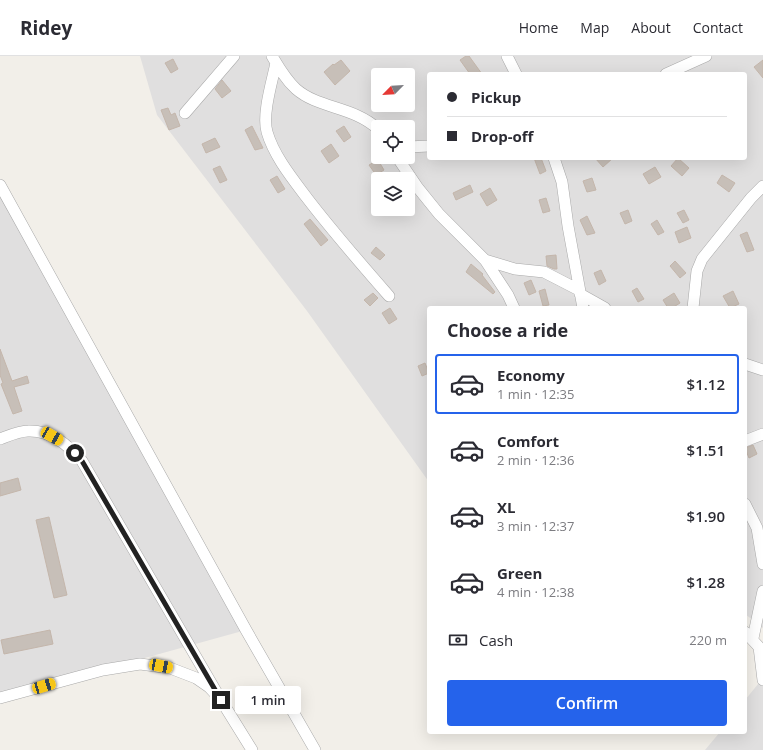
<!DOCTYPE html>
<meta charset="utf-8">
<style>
body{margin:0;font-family:"Open Sans",sans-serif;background:#f2f2f3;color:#2b2b33;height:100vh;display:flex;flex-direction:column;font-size:15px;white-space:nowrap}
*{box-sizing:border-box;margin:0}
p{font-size:13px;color:#7c7c81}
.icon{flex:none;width:22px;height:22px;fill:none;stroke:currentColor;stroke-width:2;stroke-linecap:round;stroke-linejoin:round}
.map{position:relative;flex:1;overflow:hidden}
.details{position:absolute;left:427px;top:250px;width:320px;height:428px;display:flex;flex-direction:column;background:#fff;border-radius:4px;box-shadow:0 4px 16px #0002}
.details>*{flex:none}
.banner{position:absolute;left:427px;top:16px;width:320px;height:88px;border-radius:4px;box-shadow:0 4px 16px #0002;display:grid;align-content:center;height:88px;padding:0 20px;background:#fff}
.needle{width:26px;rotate:246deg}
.buttons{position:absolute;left:371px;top:12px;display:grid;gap:8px}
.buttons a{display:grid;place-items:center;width:44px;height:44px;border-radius:4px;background:#fff;box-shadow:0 4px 16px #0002;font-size:20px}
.end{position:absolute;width:18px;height:18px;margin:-9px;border:5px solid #222;background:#fff;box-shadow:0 0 0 2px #fff}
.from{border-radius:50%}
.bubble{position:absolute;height:28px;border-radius:4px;background:#fff;box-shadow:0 4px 16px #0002;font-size:13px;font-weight:600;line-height:28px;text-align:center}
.car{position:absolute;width:12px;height:24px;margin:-12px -6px;border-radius:5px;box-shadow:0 0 3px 1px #0007;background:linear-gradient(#f5c518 24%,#345 0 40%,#f5c518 0 76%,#345 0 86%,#f5c518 0)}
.banner b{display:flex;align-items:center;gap:14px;height:38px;font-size:15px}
.banner b+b{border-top:1px solid #e1e1e2}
.banner i{width:10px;height:10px;background:#2b2b33}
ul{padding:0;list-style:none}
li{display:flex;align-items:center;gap:12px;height:60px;margin:0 8px 6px;padding:0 12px;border:2px solid transparent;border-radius:4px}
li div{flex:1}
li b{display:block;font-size:15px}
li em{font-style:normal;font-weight:600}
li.selected{border-color:#2563eb}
li>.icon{width:36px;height:36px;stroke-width:1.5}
h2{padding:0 20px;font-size:18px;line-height:48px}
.pay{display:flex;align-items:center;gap:10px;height:44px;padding:0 20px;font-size:15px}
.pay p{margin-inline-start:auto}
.cta{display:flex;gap:8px;margin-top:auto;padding:8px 20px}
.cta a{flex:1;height:46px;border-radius:4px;background:#2563eb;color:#fff;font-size:16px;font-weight:600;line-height:46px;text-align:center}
header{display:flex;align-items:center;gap:24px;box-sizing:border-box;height:56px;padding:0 20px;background:#fff;border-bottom:1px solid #e1e1e2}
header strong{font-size:19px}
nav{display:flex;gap:22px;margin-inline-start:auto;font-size:14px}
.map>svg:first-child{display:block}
</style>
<header>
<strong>Ridey</strong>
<nav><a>Home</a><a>Map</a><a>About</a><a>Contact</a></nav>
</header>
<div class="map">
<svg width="763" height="694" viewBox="0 0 763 694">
<rect width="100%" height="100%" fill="#f2efe9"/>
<path fill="#e0dfdf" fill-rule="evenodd" d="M140 0H763V572L745 558V252H429V426L307 255 157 59ZM429 18H745V102H429ZM378 19H408V49H378ZM378 71H408V101H378ZM378 123H408V153H378Z
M0 129 246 574 0 642Z
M763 622V694H705L720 676H745V644Z"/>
<path fill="#c7bfb8" stroke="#c4b6ab" d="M466 0H469L482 18H470L460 4Z
M173 3 178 13 171 17 165 7Z
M341 4 350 15 335 29 324 16 333 8 334 9Z
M763 4V22L754 11Z
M222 24 231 35 222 42 215 33Z
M168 52 171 59 175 57 180 70 169 74 161 54Z
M252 70 263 92 255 94 245 74Z
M344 70 351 81 344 86 336 75Z
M215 82 220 91 206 97 202 88Z
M331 88 339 100 329 107 321 95Z
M534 102H541L546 115 540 118Z
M595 102H613L603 111Z
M678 102 689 112 682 120 671 110Z
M378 104 384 114 376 119 369 109Z
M220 110 227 124 220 127 213 113Z
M655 111 661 121 649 128 643 118Z
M722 119 735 127 729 136 717 127Z
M277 120 285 133 278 137 270 124Z
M592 122 596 134 587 136 583 125Z
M470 129 473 136 456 144 453 137Z
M490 132 497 144 487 150 480 138Z
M546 142 550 155 543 157 539 144Z
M628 154 632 165 625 168 620 157Z
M684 154 689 164 683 167 677 157Z
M587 160 595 177 587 179 580 164Z
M310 163 328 184 321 190 304 168Z
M657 164 664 176 658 179 651 168Z
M687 171 691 182 679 187 675 176Z
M747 176 754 194 747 196 740 179Z
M376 191 385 199 380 204 371 197Z
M556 199 557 213H554L547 210 546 200Z
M675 205 686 217 680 222 670 210Z
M471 208 483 218 482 219 495 236 493 238 466 216Z
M601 214 606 225 599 229 594 217Z
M531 224 536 236 529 239 524 227Z
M637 232 644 243 638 246 632 235Z
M545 233 549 249 543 250 539 235Z
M733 235 739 248 730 252 723 240Z
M373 237 378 242 370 250 364 244Z
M674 237 680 247 672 252H668L663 244Z
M390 252 397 263 389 268 382 257Z
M0 293 12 325 27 320 29 327 14 331 22 355 13 358 1 328 3 327 0 319Z
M425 307 429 317 422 320 418 310Z
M753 389 757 398 749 402 745 392Z
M18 422 21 434 0 440V427Z
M49 461 67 539 54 542 36 464Z
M50 574 53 588 4 598 1 584Z"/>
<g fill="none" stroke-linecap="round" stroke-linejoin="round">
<g stroke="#a9a9a9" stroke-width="12">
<path id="minor" d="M272 0C279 12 286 24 296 33 319 53 353 50 378 73
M507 0 516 18
M276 7C272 26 262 58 267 76 274 100 292 122 307 142 333 176 361 208 389 240
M666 18 706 0
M185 57 234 0
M408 91 429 90
M397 101 418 132 439 158 485 204 508 239 514 252
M554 102 562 126 568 170 583 252
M0 129 246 574 315 694
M485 204 515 213 544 216 579 234
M580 238 605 252
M693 252 697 215 702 203 751 142 763 130
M745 308 763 314
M0 383C8 380 19 375 28 375 51 374 68 389 82 405L221 644
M745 385 763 378
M745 448 757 472 763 508
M745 576 759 591 763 624
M753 582 763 535
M0 642 103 614 140 608 170 612 196 622 209 631 221 644 252 694"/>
</g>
<use href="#minor" stroke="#fff" stroke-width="11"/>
</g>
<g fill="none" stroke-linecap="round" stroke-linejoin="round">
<path stroke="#222" stroke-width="5" d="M75 397 82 405 221 644"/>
</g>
</svg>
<div class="buttons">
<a><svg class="needle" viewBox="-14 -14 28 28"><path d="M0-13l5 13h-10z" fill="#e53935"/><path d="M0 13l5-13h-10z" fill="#7c7c81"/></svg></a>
<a><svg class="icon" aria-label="locate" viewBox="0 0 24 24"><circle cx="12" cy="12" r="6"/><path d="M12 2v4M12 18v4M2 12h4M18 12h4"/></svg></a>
<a><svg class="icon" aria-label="layers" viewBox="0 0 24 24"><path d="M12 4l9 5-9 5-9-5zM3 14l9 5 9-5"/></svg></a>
</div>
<i class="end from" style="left:75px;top:397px"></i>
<i class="end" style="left:221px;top:644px"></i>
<div class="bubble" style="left:235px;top:630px;width:66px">1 min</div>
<i class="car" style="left:52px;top:380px;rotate:120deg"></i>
<i class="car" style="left:161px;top:610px;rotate:101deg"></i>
<i class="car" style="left:44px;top:630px;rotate:74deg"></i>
<div class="banner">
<b><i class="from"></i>Pickup</b>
<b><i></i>Drop-off</b>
</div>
<section class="details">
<h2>Choose a ride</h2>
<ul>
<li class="selected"><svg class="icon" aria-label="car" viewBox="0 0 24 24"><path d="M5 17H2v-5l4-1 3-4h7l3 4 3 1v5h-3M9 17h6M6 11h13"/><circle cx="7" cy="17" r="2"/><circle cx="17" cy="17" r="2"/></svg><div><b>Economy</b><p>1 min · 12:35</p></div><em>$1.12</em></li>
<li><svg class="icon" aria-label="car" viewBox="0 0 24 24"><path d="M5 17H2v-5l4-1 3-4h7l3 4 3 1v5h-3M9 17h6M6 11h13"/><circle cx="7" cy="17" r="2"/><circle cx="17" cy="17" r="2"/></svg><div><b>Comfort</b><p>2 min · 12:36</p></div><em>$1.51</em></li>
<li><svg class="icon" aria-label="car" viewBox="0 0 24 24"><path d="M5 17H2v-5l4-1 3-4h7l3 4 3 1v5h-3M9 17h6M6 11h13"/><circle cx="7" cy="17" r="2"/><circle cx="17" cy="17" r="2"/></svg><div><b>XL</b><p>3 min · 12:37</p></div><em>$1.90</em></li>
<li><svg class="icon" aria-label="car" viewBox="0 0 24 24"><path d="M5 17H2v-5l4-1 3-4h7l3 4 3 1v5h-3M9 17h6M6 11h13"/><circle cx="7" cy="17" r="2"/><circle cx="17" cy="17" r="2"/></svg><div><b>Green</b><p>4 min · 12:38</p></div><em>$1.28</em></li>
</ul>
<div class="pay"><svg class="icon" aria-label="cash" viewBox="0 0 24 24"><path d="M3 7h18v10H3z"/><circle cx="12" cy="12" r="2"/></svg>Cash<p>220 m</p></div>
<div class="cta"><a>Confirm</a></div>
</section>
</div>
